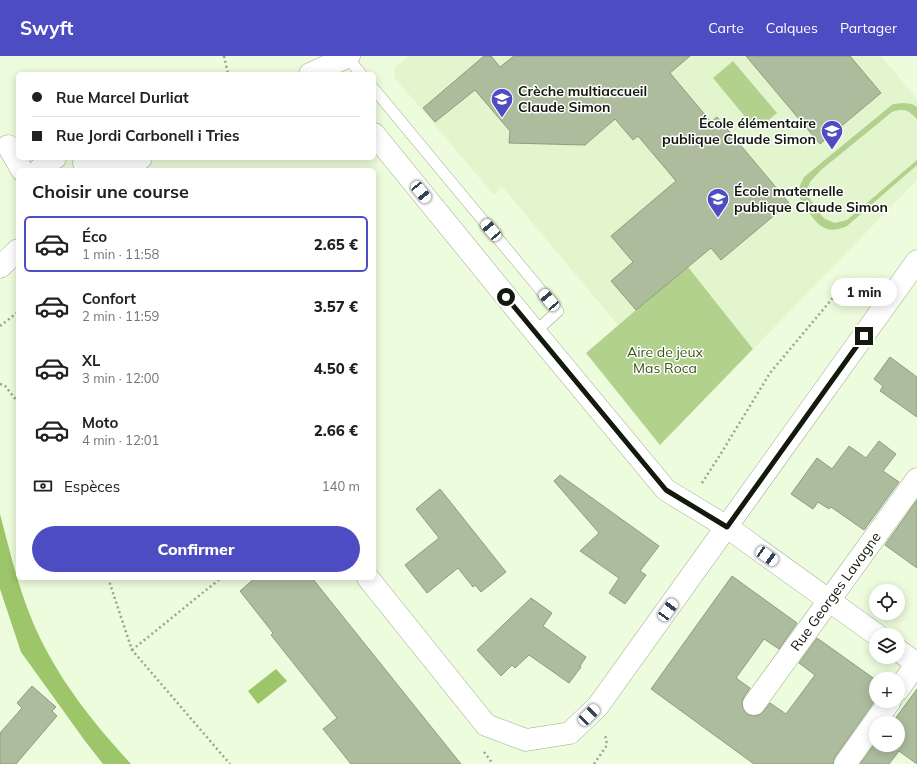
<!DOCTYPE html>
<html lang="fr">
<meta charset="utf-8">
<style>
body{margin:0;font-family:Mulish,sans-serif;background:#f6f6f6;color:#202124;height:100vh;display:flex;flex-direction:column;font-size:15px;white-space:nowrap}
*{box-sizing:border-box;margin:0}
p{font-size:13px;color:#757577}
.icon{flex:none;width:22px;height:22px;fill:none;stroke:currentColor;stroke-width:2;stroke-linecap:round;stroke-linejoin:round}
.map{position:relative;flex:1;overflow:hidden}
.details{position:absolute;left:16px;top:112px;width:360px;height:412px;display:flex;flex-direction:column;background:#fff;border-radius:6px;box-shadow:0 2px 10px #0003}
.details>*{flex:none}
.banner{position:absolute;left:16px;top:16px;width:360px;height:88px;border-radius:6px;box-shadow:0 2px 10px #0003;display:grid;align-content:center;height:88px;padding:0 16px;background:#fff}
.controls{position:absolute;left:869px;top:528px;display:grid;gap:8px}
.controls a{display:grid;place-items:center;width:36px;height:36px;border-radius:50%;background:#fff;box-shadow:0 2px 10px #0003;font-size:20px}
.end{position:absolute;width:18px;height:18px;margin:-9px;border:5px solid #14190e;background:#fff;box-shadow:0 0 0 2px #fff}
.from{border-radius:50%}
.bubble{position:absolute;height:28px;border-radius:14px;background:#fff;box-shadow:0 2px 10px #0003;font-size:13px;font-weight:800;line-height:28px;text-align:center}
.car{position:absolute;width:12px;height:24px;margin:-12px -6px;border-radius:5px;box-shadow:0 0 3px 1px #0007;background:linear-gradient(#fff 24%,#345 0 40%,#fff 0 76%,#345 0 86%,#fff 0)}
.banner b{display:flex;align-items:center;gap:14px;height:38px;font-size:15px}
.banner b+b{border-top:1px solid #e0e0e0}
.banner i{width:10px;height:10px;background:#202124}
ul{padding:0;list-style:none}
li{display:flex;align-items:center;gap:12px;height:56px;margin:0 8px 6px;padding:0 8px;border:2px solid transparent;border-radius:6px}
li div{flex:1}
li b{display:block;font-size:15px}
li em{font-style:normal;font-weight:800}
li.on{border-color:#4e4cc2}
li>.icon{width:36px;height:36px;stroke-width:1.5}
h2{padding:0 16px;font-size:18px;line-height:48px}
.pay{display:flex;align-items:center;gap:10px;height:44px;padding:0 16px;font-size:15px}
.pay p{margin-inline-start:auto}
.button{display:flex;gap:8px;margin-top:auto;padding:8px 16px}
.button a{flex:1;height:46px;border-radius:24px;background:#4e4cc2;color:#fff;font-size:16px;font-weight:800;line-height:46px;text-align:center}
header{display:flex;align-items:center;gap:24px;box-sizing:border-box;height:56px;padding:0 20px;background:#4e4cc2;color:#fff}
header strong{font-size:19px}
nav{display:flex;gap:22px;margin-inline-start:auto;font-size:14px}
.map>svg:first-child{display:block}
</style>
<header>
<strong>Swyft</strong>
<nav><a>Carte</a><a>Calques</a><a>Partager</a></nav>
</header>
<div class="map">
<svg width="917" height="708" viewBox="0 0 917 708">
<rect width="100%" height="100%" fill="#edfcdc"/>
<path fill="#e2f5cd" d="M409 0H881L917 43V124L753 293 688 211 618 269 505 134 502 131 494 139 394 21 395 11Z"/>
<path fill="#b1d18d" d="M733 5 777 57 756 74 713 22Z
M904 47 912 48 917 51V63C908 54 905 52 892 56L821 114 810 126 808 131V140L821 159 825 163 835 167 847 164 917 104V109L847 170C827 179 819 171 808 155 805 150 800 145 799 139 798 132 801 127 804 121L893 48Z
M688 211 753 293 660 389 586 297 636 254Z"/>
<path fill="#9dc569" d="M0 458C11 500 21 543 40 582 63 629 96 670 131 708H103L85 685 21 596 0 533Z
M276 613 287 625 258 648 248 635Z"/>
<path fill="#adbc9d" stroke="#8e9d7f" d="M484 0H491L500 11 514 0H690L670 17 711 66 717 61 789 147 721 204 711 192 636 254 611 225 633 206 611 180 676 125 638 80 633 84 615 63 585 89 509 87 510 75 475 34 435 66 423 52Z
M746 0H850L881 37 820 88Z
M890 301 917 321V361L880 335 883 330 874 323Z
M879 385 896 398 883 415 899 426 864 474 831 451 829 453 818 446 813 453 791 438 817 402 832 413 849 390 866 402Z
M560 419 659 490 640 515 646 519 625 548 609 537 619 522 580 495 599 477 554 425Z
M440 433 506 516 481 536 475 529 473 531 458 512 427 537 405 509 439 482 416 453Z
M917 444V512L885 489Z
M732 520 797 567 779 593 764 583 736 622 750 632 744 641 742 646 743 653 747 658 753 660 759 659 764 655 770 647 786 658 815 619 799 607 817 582 876 624V643L835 701 833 708H754L651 633Z
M255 522H312L461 708H351L323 673 337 662 271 579 273 577 240 535Z
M531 542 552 557 543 570 586 601 580 610 581 611 569 627 529 599 515 612 512 609 501 620 477 594Z
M32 630 56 651 52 655 57 660 16 708H0V677L22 652 17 647Z
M917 633V708L899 695 889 708H860L876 686V689H898V667H892Z"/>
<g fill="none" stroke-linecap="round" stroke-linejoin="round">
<g stroke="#9cab8c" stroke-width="12">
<path id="lane" d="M347 1 361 18
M374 33 558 255 535 276"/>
</g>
<g stroke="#9cab8c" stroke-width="23">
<g id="street">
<path d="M374 78 535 276 666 434 727 471 877 579"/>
<path d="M8 90 22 114"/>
<path d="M368 522 486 669 526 684 570 677 598 650 917 205"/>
<path d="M898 594 917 608"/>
<path d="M898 634 917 607"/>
<path id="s1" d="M754 648 917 423"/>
<path d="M845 708 890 645"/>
</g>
</g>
<g stroke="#9cab8c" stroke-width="23">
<path id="secondary" d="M310 18 349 0
M84 107 110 102
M39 114 47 106 55 102
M124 114 141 102
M0 211 18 194"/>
</g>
<path stroke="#99a58d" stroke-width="2.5" stroke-dasharray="2 3" stroke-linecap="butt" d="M224 0 228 18
M0 270 18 256
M0 328 5 330 18 346
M702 427 720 399 770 317 847 225
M108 522 132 594 230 708
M132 594 221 522
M484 696 493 708
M594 708 607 689 605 678"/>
<use href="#lane" stroke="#fff" stroke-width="11"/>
<use href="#street" stroke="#fff" stroke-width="22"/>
<use href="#secondary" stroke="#fff" stroke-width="22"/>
</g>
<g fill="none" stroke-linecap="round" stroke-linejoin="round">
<path stroke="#14190e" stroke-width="5" d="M506 241 666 434 727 471 864 280"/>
</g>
<defs>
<g id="school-pin" transform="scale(1.15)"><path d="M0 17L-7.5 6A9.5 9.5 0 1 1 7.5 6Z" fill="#4e4cc2" stroke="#fff"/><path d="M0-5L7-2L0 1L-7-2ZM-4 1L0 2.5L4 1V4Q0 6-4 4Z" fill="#fff"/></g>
</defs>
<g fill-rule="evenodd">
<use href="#school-pin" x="502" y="43"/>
<use href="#school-pin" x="832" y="75"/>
<use href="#school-pin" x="718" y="143"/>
</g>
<g text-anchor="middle" stroke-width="3" stroke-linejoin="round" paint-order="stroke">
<g font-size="14" font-weight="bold" fill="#14190e" stroke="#fff" text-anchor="start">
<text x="518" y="40">Crèche multiaccueil<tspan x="518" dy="16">Claude Simon</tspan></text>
<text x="816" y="72" text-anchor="end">École élémentaire<tspan x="816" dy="16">publique Claude Simon</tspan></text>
<text x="734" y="140">École maternelle<tspan x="734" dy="16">publique Claude Simon</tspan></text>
</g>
<g font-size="14" fill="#3c5515" stroke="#fff">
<text x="665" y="301">Aire de jeux<tspan x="665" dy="16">Mas Roca</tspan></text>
</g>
<g font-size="14" fill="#14190e" stroke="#fff">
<text dy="5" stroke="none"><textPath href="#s1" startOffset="139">Rue Georges Lavagne</textPath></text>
</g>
</g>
</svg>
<div class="controls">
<a><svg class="icon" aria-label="locate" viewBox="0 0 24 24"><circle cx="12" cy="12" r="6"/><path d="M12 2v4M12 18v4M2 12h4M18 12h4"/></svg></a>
<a><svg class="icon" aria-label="layers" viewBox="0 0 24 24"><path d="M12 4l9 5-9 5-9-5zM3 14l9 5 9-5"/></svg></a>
<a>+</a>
<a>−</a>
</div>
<i class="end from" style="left:506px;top:241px"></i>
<i class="end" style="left:864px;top:280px"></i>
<div class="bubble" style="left:831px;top:222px;width:66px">1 min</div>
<i class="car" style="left:421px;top:136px;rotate:141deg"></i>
<i class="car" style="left:491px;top:174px;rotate:320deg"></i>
<i class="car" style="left:549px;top:244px;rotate:320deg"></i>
<i class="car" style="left:767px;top:500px;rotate:125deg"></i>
<i class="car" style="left:668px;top:554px;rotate:36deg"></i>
<i class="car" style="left:589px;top:659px;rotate:45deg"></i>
<div class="banner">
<b><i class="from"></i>Rue Marcel Durliat</b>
<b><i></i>Rue Jordi Carbonell i Tries</b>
</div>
<section class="details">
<h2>Choisir une course</h2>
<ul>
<li class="on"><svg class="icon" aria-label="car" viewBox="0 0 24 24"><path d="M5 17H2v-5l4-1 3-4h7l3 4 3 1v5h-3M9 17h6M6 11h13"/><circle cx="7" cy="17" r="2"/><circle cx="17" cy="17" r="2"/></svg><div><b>Éco</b><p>1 min · 11:58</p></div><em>2.65 €</em></li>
<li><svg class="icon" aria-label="car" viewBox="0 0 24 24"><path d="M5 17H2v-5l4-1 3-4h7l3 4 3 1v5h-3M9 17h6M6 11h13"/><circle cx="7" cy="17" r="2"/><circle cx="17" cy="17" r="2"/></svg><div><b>Confort</b><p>2 min · 11:59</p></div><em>3.57 €</em></li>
<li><svg class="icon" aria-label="car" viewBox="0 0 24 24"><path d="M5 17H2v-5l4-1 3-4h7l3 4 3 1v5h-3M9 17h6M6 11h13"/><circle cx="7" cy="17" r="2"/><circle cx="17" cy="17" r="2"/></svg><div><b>XL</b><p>3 min · 12:00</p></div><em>4.50 €</em></li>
<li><svg class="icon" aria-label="car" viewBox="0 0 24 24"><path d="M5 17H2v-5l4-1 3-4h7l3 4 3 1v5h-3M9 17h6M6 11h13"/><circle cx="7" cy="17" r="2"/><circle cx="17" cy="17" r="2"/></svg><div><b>Moto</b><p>4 min · 12:01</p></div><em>2.66 €</em></li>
</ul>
<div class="pay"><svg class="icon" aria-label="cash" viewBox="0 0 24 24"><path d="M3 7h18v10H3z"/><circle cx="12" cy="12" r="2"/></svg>Espèces<p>140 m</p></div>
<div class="button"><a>Confirmer</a></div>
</section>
</div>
